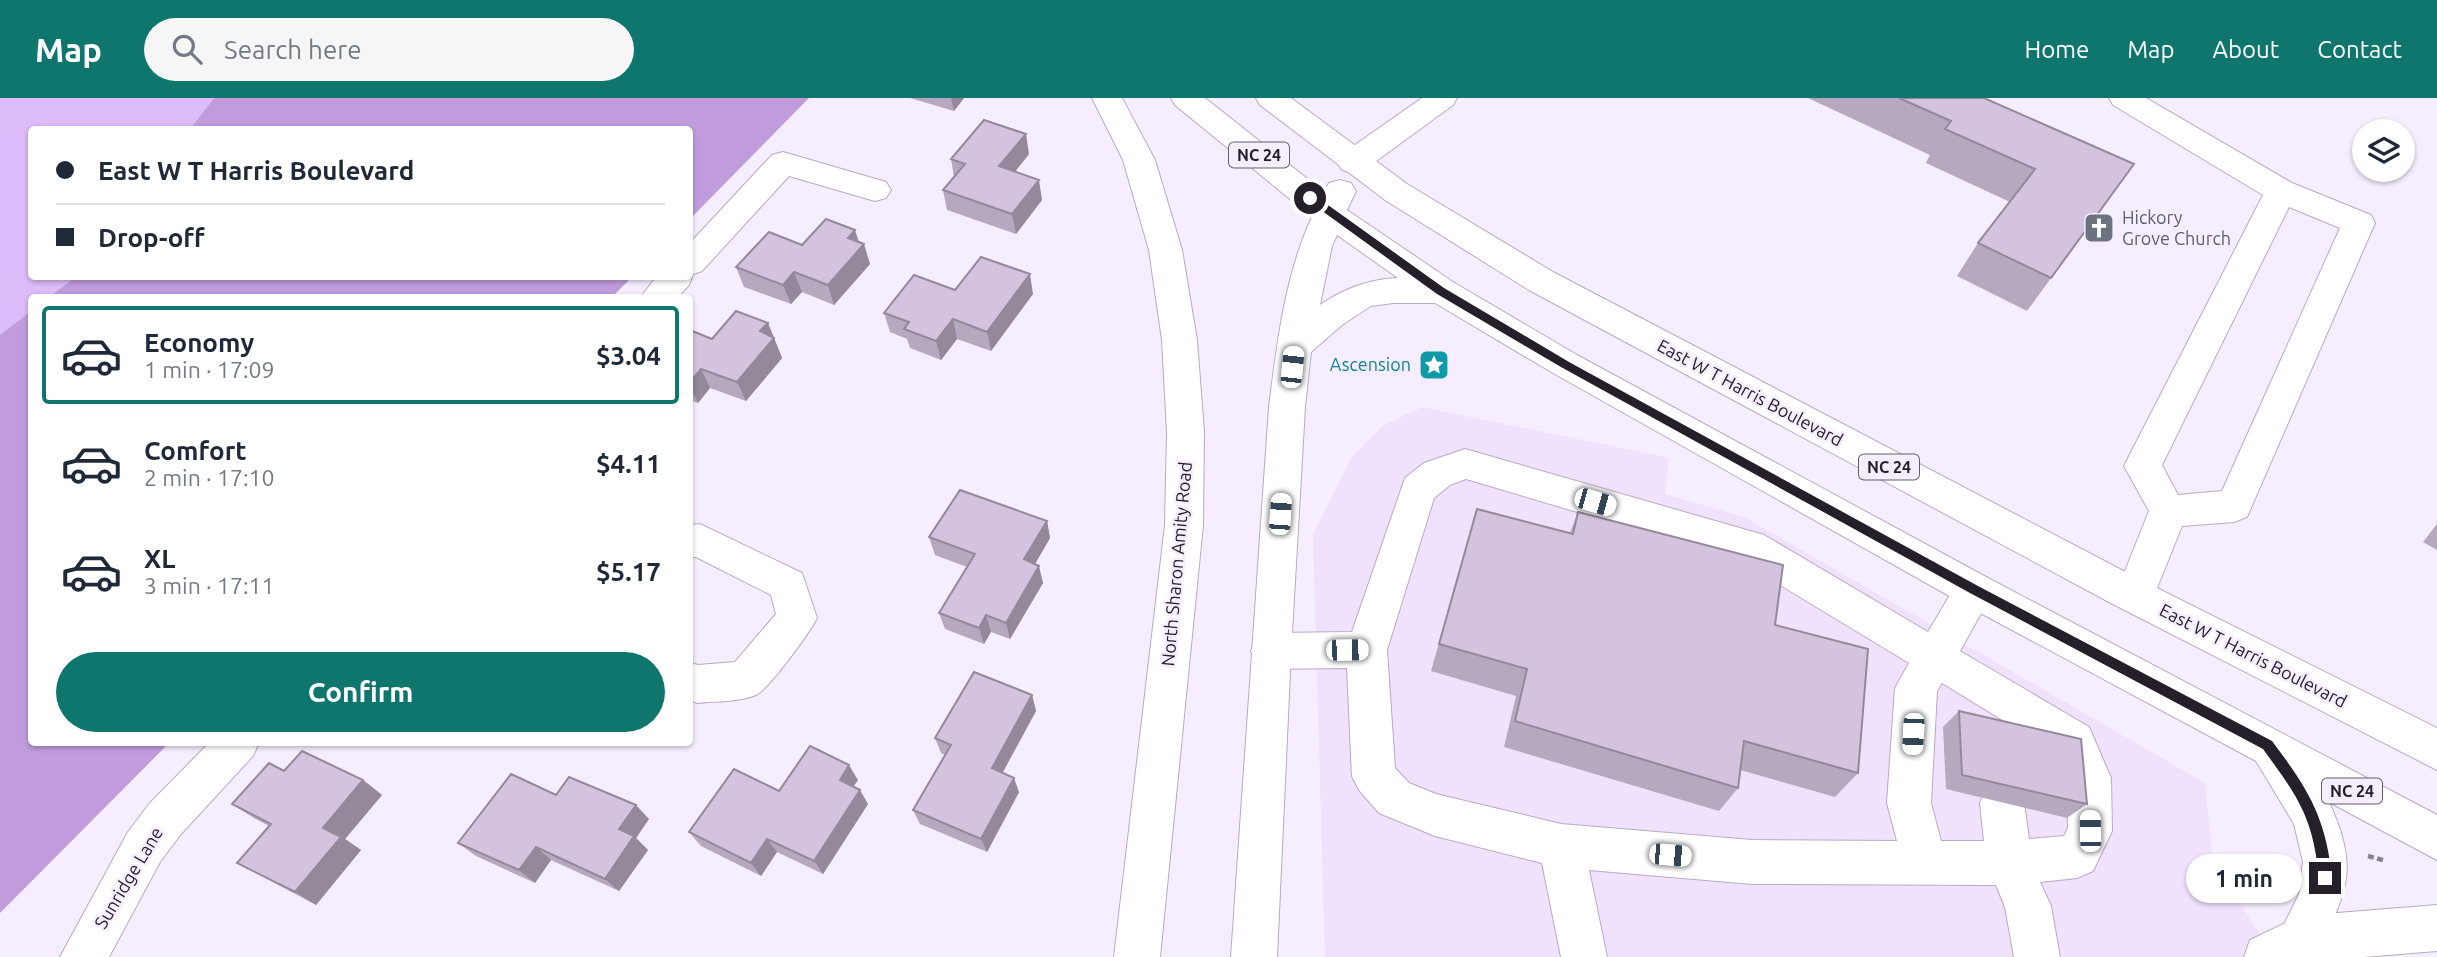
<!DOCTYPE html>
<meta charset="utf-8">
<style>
body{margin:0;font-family:Ubuntu,sans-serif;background:#f6f6f7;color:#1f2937;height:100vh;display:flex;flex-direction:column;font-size:26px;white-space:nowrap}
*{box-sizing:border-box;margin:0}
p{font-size:23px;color:#747a83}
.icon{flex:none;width:38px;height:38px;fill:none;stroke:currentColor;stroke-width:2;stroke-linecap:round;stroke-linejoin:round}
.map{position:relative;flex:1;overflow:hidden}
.sheet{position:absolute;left:28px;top:196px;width:665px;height:452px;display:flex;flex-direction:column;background:#fff;border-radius:7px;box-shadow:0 2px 5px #0004}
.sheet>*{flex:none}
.guide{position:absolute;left:28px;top:28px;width:665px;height:154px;border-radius:7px;box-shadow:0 2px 5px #0004;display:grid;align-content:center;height:154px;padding:0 28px;background:#fff}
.tools{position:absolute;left:2352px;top:21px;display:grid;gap:14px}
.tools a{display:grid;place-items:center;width:63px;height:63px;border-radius:50%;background:#fff;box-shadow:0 2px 5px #0004;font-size:35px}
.end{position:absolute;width:32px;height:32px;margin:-16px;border:9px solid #241f29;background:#fff;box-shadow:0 0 0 4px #fff}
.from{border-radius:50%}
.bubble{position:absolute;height:49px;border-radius:24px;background:#fff;box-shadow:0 2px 5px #0004;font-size:23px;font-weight:600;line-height:49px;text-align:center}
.car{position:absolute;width:21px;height:42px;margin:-21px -10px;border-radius:9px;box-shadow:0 0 5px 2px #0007;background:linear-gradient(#fff 24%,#345 0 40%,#fff 0 76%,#345 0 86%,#fff 0)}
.guide b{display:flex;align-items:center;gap:24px;height:66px;font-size:26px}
.guide b+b{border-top:2px solid #e0e1e3}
.guide i{width:18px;height:18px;background:#1f2937}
ul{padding:12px 0 0;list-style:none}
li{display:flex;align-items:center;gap:21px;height:98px;margin:0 14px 10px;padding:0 14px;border:4px solid transparent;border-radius:7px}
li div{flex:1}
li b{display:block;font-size:26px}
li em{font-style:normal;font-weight:600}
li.current{border-color:#0f766e}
li>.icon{width:63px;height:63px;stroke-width:1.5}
.action{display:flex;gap:14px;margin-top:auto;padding:14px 28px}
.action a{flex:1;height:80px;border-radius:42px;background:#0f766e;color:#fff;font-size:28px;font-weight:600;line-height:80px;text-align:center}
header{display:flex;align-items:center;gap:42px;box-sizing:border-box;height:98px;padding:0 35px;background:#0f766e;color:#fff}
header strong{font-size:33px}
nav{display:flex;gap:38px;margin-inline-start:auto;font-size:24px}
.search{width:490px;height:63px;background:#f6f6f7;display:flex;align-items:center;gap:18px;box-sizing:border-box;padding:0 24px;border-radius:38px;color:#747a83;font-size:26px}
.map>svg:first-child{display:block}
</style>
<header>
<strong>Map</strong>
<div class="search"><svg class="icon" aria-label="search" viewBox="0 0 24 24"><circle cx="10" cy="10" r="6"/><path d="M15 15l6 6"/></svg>Search here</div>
<nav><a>Home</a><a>Map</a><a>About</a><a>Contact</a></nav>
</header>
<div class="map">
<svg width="2437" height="859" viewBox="0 0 2437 859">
<rect width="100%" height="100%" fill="#f6edfe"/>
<path fill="#f0e1fd" d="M1422 309 1669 360 1665 396 1746 420 2205 685 2213 766 2275 859H1325L1313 437 1352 359 1383 328Z"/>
<path fill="#dcbbf8" d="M0 0H214L190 31 32 32V178L77 179 49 199 32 200 31 213 0 237Z"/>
<path fill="#c09cdd" d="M214 0H809L690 121V32L190 31Z
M77 178H632V179L611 200 49 199Z
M31 213 32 644H170L0 815V237Z"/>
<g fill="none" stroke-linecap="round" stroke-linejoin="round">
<g stroke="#b8aac5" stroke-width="2">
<path id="minor" d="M1422 0H1457L1453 7 1364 72 1353 75 1342 72 1337 64 1342 56Z
M2109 0H2146L2292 85 2371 117 2375 125 2247 419 2234 424 2182 428 2149 510 2135 515 2121 510 2115 498 2149 413 2124 368 2263 97 2113 7ZM2289 109 2340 130 2222 393 2178 397 2162 367Z
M783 54 886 84 891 92 886 100 875 103 789 78 702 173 693 176 689 187 677 200H640L657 178H690V145L772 57Z
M1465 351 1764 437 1928 534 1960 480 1974 475 1988 480 1994 492 1960 553 2089 629 2111 680 2112 733 2093 773 2077 780 2040 784 2051 808 2060 859H2014L2005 809 1996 787 1752 786 1589 772 1607 859H1561L1542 765 1435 738 1379 715 1359 692 1352 678 1347 570 1271 571 1257 566 1251 553 1257 540 1271 535 1352 534 1405 380 1424 365ZM1466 381 1739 462 1909 565 1895 590 1887 705 1897 743 1752 742 1561 726 1436 696 1409 685 1395 670 1387 552 1434 400 1450 387ZM1942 585 2058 656 2067 680 2068 730 2064 738 2029 741 2024 705 2018 690 2002 684 1986 690 1980 705 1984 743H1941L1931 705 1937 593Z
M700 426 802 475 817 520C810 534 769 591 756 597 739 604 716 603 697 605L690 602V565L698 567 735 564 776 516 771 497 696 459H690V427Z
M210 644H259L253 658 181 736 160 764 109 859H60L128 734 149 706Z
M2437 807V853L2364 859H2244L2250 842 2300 818Z"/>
</g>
<g stroke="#b8aac5" stroke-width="2">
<path id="major" d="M1092 0H1122L1155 62 1182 152 1197 242 1204 334 1203 427 1160 859H1114L1165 427 1167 334 1162 242 1149 152 1123 62Z
M1171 0H1205L1324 94 1329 85 1340 82 1351 85 1356 93 1347 112 1453 184 1577 257 1988 480 2437 717V762L2329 704C2360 773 2347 793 2316 857H2284L2277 841 2299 796 2303 764 2294 726 2256 663 1960 504 1553 275 1435 205H1393L1371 208 1342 227 1311 254 1305 309 1291 553 1277 859H1231L1269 309C1277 245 1285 177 1312 119L1175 7ZM1337 137 1398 180C1369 181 1343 191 1320 207L1332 148Z
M1256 0H1291L1407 86 1553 174 2135 479 2437 630V672L2107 503 1529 192 1385 102 1260 7Z"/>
</g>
<path stroke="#87808e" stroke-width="4.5" stroke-dasharray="6 3.5" stroke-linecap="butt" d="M2368 758 2386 763"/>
<use href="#minor" fill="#fff" fill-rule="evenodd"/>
<use href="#major" fill="#fff" fill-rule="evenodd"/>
</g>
<path fill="#b6a8bf" d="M910 0H964L954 13Z
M1808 0H1984L2134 66 2027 213 1957 178 1978 145 2010 104 1926 65 1930 57Z
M1029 56 1015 74 1042 102 1016 136 947 112 943 92 954 79 951 61Z
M859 144 870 166 834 207 802 194 791 206 744 189 736 169 802 147Z
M955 192 1033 196 991 253 957 241 941 262 910 250 907 241 890 234 884 215Z
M768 225 782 260 746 303 710 290 698 305 690 302V232L712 241Z
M1477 411 1570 435 1578 414 1775 527 1858 675 1835 699 1740 672 1738 690 1719 713 1504 649 1516 598 1431 573Z
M1047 423 1050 440 1035 466 1043 485 1010 541 991 534 984 546 945 531 939 515 967 469 935 457 929 439Z
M2437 426V452L2423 444Z
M1032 597 1036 613 1002 675 1019 694 987 754 920 726 913 712 945 657 941 655 935 640Z
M1959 613 2087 706 2067 720 1946 691 1943 629Z
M363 682 382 697 345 741 361 752 316 807 237 765 269 728 254 720 232 706Z
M858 682 853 688 868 706 823 776 777 754 761 778 701 748 689 734 779 693Z
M556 697 649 721 636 740 648 752 619 793 551 762 535 785 476 758 458 745Z"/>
<path fill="#94889b" d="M951 0H964L954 13Z
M1026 36 1029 56 1002 89 999 68Z
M1039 82 1042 102 1016 136 1012 116Z
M855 132 861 150 864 146 870 166 834 207 828 187 848 140Z
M794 174 802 194 791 206 783 187Z
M1030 176 1033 196 991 253 987 234Z
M953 221 957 241 941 262 936 243Z
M768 225 782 260 746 303 737 284 760 233Z
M701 271 710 290 698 305 690 289V284Z
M1047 423 1050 440 1028 478 1024 461Z
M1039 468 1043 485 1010 541 1006 525Z
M986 517 991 534 984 546 979 530Z
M1032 597 1036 613 997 685 992 670Z
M849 667 858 682 848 696 840 682Z
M1014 680 1019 694 987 754 981 741Z
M363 682 382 697 345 741 361 752 316 807 295 794 323 730Z
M860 692 868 706 823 776 814 763Z
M636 707 649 721 636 740 648 752 619 793 605 781 619 731Z
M767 741 777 754 761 778 751 765Z
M536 749 551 762 535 785 519 772Z"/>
<path fill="#d4c3de" stroke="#94889b" stroke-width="2" d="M1899 0H1984L2134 66 2051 180 1978 145 2035 71 1945 31 1951 23Z
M984 22 1026 36 999 68 1039 82 1012 116 943 92 965 66 951 61Z
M826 121 855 132 848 140 864 146 828 187 794 174 783 187 736 169 769 134 802 147Z
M981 159 1030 176 987 234 953 221 936 243 904 231 909 224 884 215 914 177 955 192Z
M736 213 768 225 760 233 774 240 737 284 701 271 690 284V232L712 241Z
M960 392 1047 423 1024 461 1039 468 1006 525 986 517 979 530 939 515 975 456 929 439Z
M1477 411 1573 436 1578 414 1783 467 1775 527 1868 551 1858 675 1744 643 1738 690 1515 623 1527 571 1439 546Z
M974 574 1032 597 992 670 1014 680 981 741 913 712 951 647 935 640Z
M1959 613 2081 641 2087 706 1962 677Z
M810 648 849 667 840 682 860 692 814 763 767 741 751 765 689 734 734 671 779 693Z
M302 653 363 682 323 730 341 739 295 794 237 765 271 726 232 706 269 665 284 673Z
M511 676 556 697 569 679 636 707 619 731 634 738 605 781 536 749 519 772 458 745Z"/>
<path fill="#241f29" d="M1307 97H1314L1444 190 1569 264 1978 488 2272 643C2308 691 2326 719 2332 780L2330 785 2325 787 2319 780C2313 719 2298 699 2263 651L1970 495 1561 269 1437 196 1307 102Z"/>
<defs>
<g id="church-square" transform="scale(1.575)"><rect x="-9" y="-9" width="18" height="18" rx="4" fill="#6b7280" stroke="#f6edfe"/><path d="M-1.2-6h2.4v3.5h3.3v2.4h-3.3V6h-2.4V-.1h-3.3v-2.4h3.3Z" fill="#fff"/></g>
<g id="sight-square" transform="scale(1.575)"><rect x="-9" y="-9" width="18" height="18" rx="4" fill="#0f9aa8" stroke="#f6edfe"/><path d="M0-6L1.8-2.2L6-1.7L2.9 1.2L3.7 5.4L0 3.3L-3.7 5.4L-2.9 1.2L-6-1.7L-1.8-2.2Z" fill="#fff"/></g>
</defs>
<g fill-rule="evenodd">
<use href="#church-square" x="2099" y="130"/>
<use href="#sight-square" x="1434" y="267"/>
</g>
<g text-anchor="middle" stroke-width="5" stroke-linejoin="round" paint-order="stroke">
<g fill="#f6edfe" stroke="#635d69" stroke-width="2">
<rect x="1229" y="44.5" width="60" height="25" rx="5"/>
<rect x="1859" y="356.5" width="60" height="25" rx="5"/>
<rect x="2322" y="680.5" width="60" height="25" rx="5"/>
</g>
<g font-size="16" font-weight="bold" fill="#241f29">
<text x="1259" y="63">NC 24</text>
<text x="1889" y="375">NC 24</text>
<text x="2352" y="699">NC 24</text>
</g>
<g font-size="18" fill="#5b616d" stroke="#f6edfe" text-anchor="start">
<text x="2122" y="126">Hickory<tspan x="2122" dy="21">Grove Church</tspan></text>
</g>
<g font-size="18" fill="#0d838f" stroke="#f6edfe" text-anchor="end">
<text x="1411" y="273">Ascension</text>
</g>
<g font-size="18" fill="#241f29" stroke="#f6edfe">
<text transform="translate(1750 295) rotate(28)" y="6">East W T Harris Boulevard</text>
<text transform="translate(1177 466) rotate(-85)" y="6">North Sharon Amity Road</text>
<text transform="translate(2253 558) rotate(27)" y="6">East W T Harris Boulevard</text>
<text transform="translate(129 780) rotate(-59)" y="6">Sunridge Lane</text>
</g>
</g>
</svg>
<div class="tools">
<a><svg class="icon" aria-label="layers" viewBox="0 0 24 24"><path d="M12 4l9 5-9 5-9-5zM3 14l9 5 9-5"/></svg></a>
</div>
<i class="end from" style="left:1310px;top:100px"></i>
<i class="end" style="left:2325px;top:780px"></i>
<div class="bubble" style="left:2186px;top:756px;width:116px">1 min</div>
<i class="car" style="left:1292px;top:269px;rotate:6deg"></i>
<i class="car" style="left:1595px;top:404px;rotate:106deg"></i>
<i class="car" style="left:1280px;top:416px;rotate:4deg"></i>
<i class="car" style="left:1347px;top:552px;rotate:89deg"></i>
<i class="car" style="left:1913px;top:636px;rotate:183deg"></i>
<i class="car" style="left:2090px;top:733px;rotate:359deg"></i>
<i class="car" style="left:1670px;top:757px;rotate:95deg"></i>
<div class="guide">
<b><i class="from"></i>East W T Harris Boulevard</b>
<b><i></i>Drop-off</b>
</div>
<section class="sheet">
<ul>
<li class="current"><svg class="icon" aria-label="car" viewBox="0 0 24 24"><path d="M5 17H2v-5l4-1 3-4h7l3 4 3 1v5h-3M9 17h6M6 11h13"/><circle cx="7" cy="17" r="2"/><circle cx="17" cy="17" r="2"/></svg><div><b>Economy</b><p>1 min · 17:09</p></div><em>$3.04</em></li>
<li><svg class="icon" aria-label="car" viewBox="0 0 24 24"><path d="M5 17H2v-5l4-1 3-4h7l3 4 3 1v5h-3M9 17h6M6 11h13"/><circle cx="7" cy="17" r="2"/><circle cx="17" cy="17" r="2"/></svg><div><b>Comfort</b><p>2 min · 17:10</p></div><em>$4.11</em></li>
<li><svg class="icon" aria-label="car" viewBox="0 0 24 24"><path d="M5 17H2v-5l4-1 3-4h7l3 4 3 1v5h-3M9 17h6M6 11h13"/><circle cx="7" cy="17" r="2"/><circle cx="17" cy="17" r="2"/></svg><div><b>XL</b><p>3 min · 17:11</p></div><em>$5.17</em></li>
</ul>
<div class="action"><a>Confirm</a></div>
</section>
</div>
